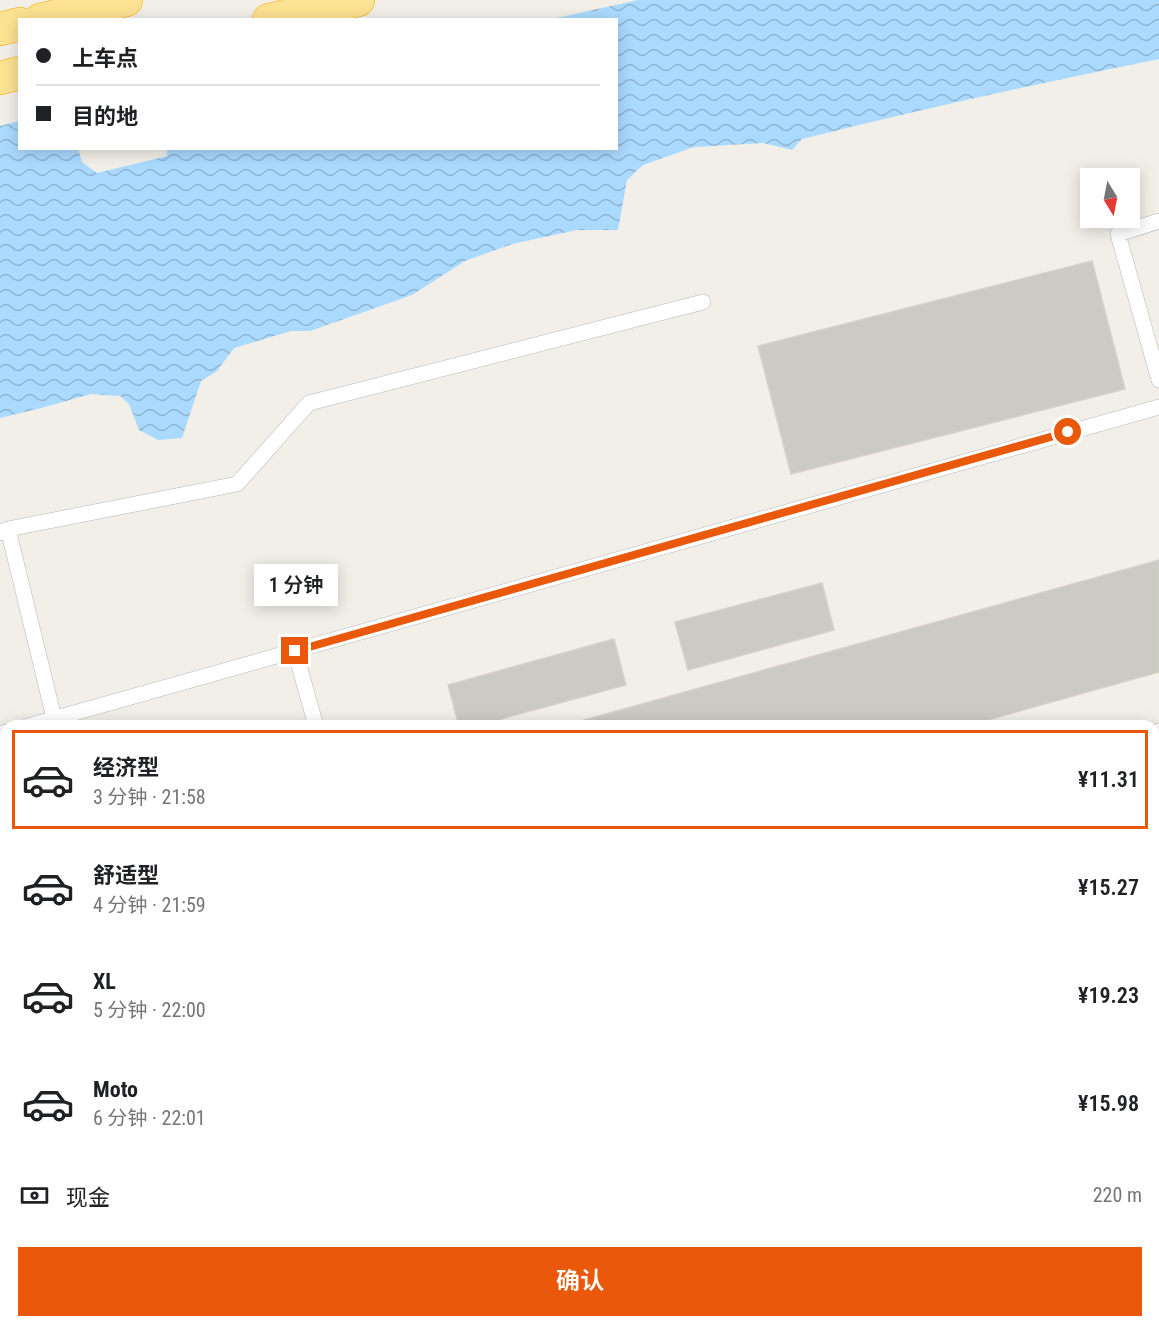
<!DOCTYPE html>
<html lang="zh">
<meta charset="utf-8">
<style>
body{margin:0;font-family:"Roboto Condensed","Noto Sans SC",sans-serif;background:#f6f6f6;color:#202124;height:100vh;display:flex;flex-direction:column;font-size:22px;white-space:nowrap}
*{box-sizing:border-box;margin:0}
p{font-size:20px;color:#757577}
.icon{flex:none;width:33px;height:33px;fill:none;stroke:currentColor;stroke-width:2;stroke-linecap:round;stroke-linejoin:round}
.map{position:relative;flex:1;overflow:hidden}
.sheet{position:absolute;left:0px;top:720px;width:1160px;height:608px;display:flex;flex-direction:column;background:#fff;border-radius:18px 18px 0 0;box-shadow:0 3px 15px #0003}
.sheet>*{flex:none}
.top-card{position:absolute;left:18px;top:18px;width:600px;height:132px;border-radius:0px;box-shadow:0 3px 15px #0003;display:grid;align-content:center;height:132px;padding:0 18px;background:#fff}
.needle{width:39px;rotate:170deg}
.fabs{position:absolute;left:1080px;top:168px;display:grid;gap:12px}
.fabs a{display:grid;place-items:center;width:60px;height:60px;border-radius:0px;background:#fff;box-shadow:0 3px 15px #0003;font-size:30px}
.end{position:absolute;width:27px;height:27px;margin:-14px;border:8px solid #ea580c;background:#fff;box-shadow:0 0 0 3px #fff}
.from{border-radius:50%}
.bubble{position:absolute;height:42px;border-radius:0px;background:#fff;box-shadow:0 3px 15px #0003;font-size:20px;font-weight:600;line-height:42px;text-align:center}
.top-card b{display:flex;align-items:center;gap:21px;height:57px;font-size:22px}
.top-card b+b{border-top:2px solid #e0e0e0}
.top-card i{width:15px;height:15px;background:#202124}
ul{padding:10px 0 0;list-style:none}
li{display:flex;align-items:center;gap:18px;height:99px;margin:0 12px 9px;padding:0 6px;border:3px solid transparent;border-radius:0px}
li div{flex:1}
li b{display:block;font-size:22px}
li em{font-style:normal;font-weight:600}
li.active{border-color:#ea580c}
li>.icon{width:54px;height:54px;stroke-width:1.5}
.pay{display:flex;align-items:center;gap:15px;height:66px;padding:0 18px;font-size:22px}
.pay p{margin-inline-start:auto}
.action{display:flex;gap:12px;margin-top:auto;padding:12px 18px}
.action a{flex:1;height:69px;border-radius:0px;background:#ea580c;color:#fff;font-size:24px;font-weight:600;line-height:69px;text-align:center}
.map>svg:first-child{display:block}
</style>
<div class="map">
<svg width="1159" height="1327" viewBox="0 0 1159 1327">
<defs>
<pattern id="water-waves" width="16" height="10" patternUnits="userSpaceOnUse" patternTransform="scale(1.5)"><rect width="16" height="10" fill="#aadaff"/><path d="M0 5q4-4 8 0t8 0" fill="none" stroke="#8eb4d2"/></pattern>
</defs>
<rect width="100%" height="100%" fill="#f1efe8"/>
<path fill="url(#water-waves)" d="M638 0H1159V59C1039 83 920 110 802 139L792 150 763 143 694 147 643 165 627 180 618 230H577L512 244 465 261 412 295 310 331H291L234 348 217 371 201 381 182 438 158 440 139 430 129 404 120 396 91 394 41 408 0 418V126L19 121 20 148 78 149 82 162 97 173 167 156V149L616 148V20L552 19Z"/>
<path fill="#cccac5" stroke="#d6d1c6" stroke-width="1.5" d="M1092 261 1125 389 791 474 758 346Z
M1159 560V672L966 726H563Z
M822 583 834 630 688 670 675 622Z
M614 639 626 685 475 726H459L448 685Z
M1159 774V952L1154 954V776Z
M6 808V987L0 989V810Z
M1159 1149V1327H514L534 1322H1154V1151Z"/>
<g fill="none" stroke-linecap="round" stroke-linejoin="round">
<g stroke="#b5b8bc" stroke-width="16">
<path id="service" d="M1159 221 1118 234 1159 380
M8 529 56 726
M0 533 8 529 237 484 309 403 703 302
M295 651 316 726
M28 726 1159 407
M1154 733 1159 731
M0 734 6 732
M0 1048 6 1046
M1154 1057 1159 1055
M0 1215 6 1213
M55 1322 56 1327
M483 1322 484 1327
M161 1327 182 1322"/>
</g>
<g stroke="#f9ab00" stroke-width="34">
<path id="motorway" d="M40 20 126 0
M269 20 358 0
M0 29 20 24
M0 78 20 73"/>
</g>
<use href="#service" stroke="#fff" stroke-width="15"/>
<use href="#motorway" stroke="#fde293" stroke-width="33"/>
</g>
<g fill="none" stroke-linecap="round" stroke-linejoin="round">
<path stroke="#ea580c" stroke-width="8" d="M295 651 1068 432"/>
</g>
</svg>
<div class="fabs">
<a><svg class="needle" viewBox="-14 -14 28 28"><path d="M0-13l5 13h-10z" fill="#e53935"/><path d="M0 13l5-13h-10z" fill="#757577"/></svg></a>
</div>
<i class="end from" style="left:1068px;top:432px"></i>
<i class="end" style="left:295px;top:651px"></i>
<div class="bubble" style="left:254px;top:564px;width:84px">1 分钟</div>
<div class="top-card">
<b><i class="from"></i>上车点</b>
<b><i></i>目的地</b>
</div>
<section class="sheet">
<ul>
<li class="active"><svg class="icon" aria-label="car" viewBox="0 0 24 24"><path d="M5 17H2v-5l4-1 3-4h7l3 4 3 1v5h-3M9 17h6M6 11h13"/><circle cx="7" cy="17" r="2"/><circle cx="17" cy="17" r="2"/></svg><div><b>经济型</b><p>3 分钟 · 21:58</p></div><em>¥11.31</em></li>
<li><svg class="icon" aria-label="car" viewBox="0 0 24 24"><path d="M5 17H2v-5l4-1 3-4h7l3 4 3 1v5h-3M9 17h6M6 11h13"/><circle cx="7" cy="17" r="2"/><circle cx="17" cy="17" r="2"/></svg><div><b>舒适型</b><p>4 分钟 · 21:59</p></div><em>¥15.27</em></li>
<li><svg class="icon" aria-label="car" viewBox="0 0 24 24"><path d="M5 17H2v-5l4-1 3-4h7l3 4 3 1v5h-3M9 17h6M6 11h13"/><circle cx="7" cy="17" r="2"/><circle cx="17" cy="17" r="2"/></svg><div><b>XL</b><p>5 分钟 · 22:00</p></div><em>¥19.23</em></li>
<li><svg class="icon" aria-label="car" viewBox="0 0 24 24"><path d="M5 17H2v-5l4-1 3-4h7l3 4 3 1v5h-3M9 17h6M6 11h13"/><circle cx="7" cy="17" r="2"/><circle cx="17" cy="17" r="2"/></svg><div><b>Moto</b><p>6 分钟 · 22:01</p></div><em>¥15.98</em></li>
</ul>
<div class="pay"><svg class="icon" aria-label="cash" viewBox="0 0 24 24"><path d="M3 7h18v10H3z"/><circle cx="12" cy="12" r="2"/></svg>现金<p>220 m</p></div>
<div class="action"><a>确认</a></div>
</section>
</div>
